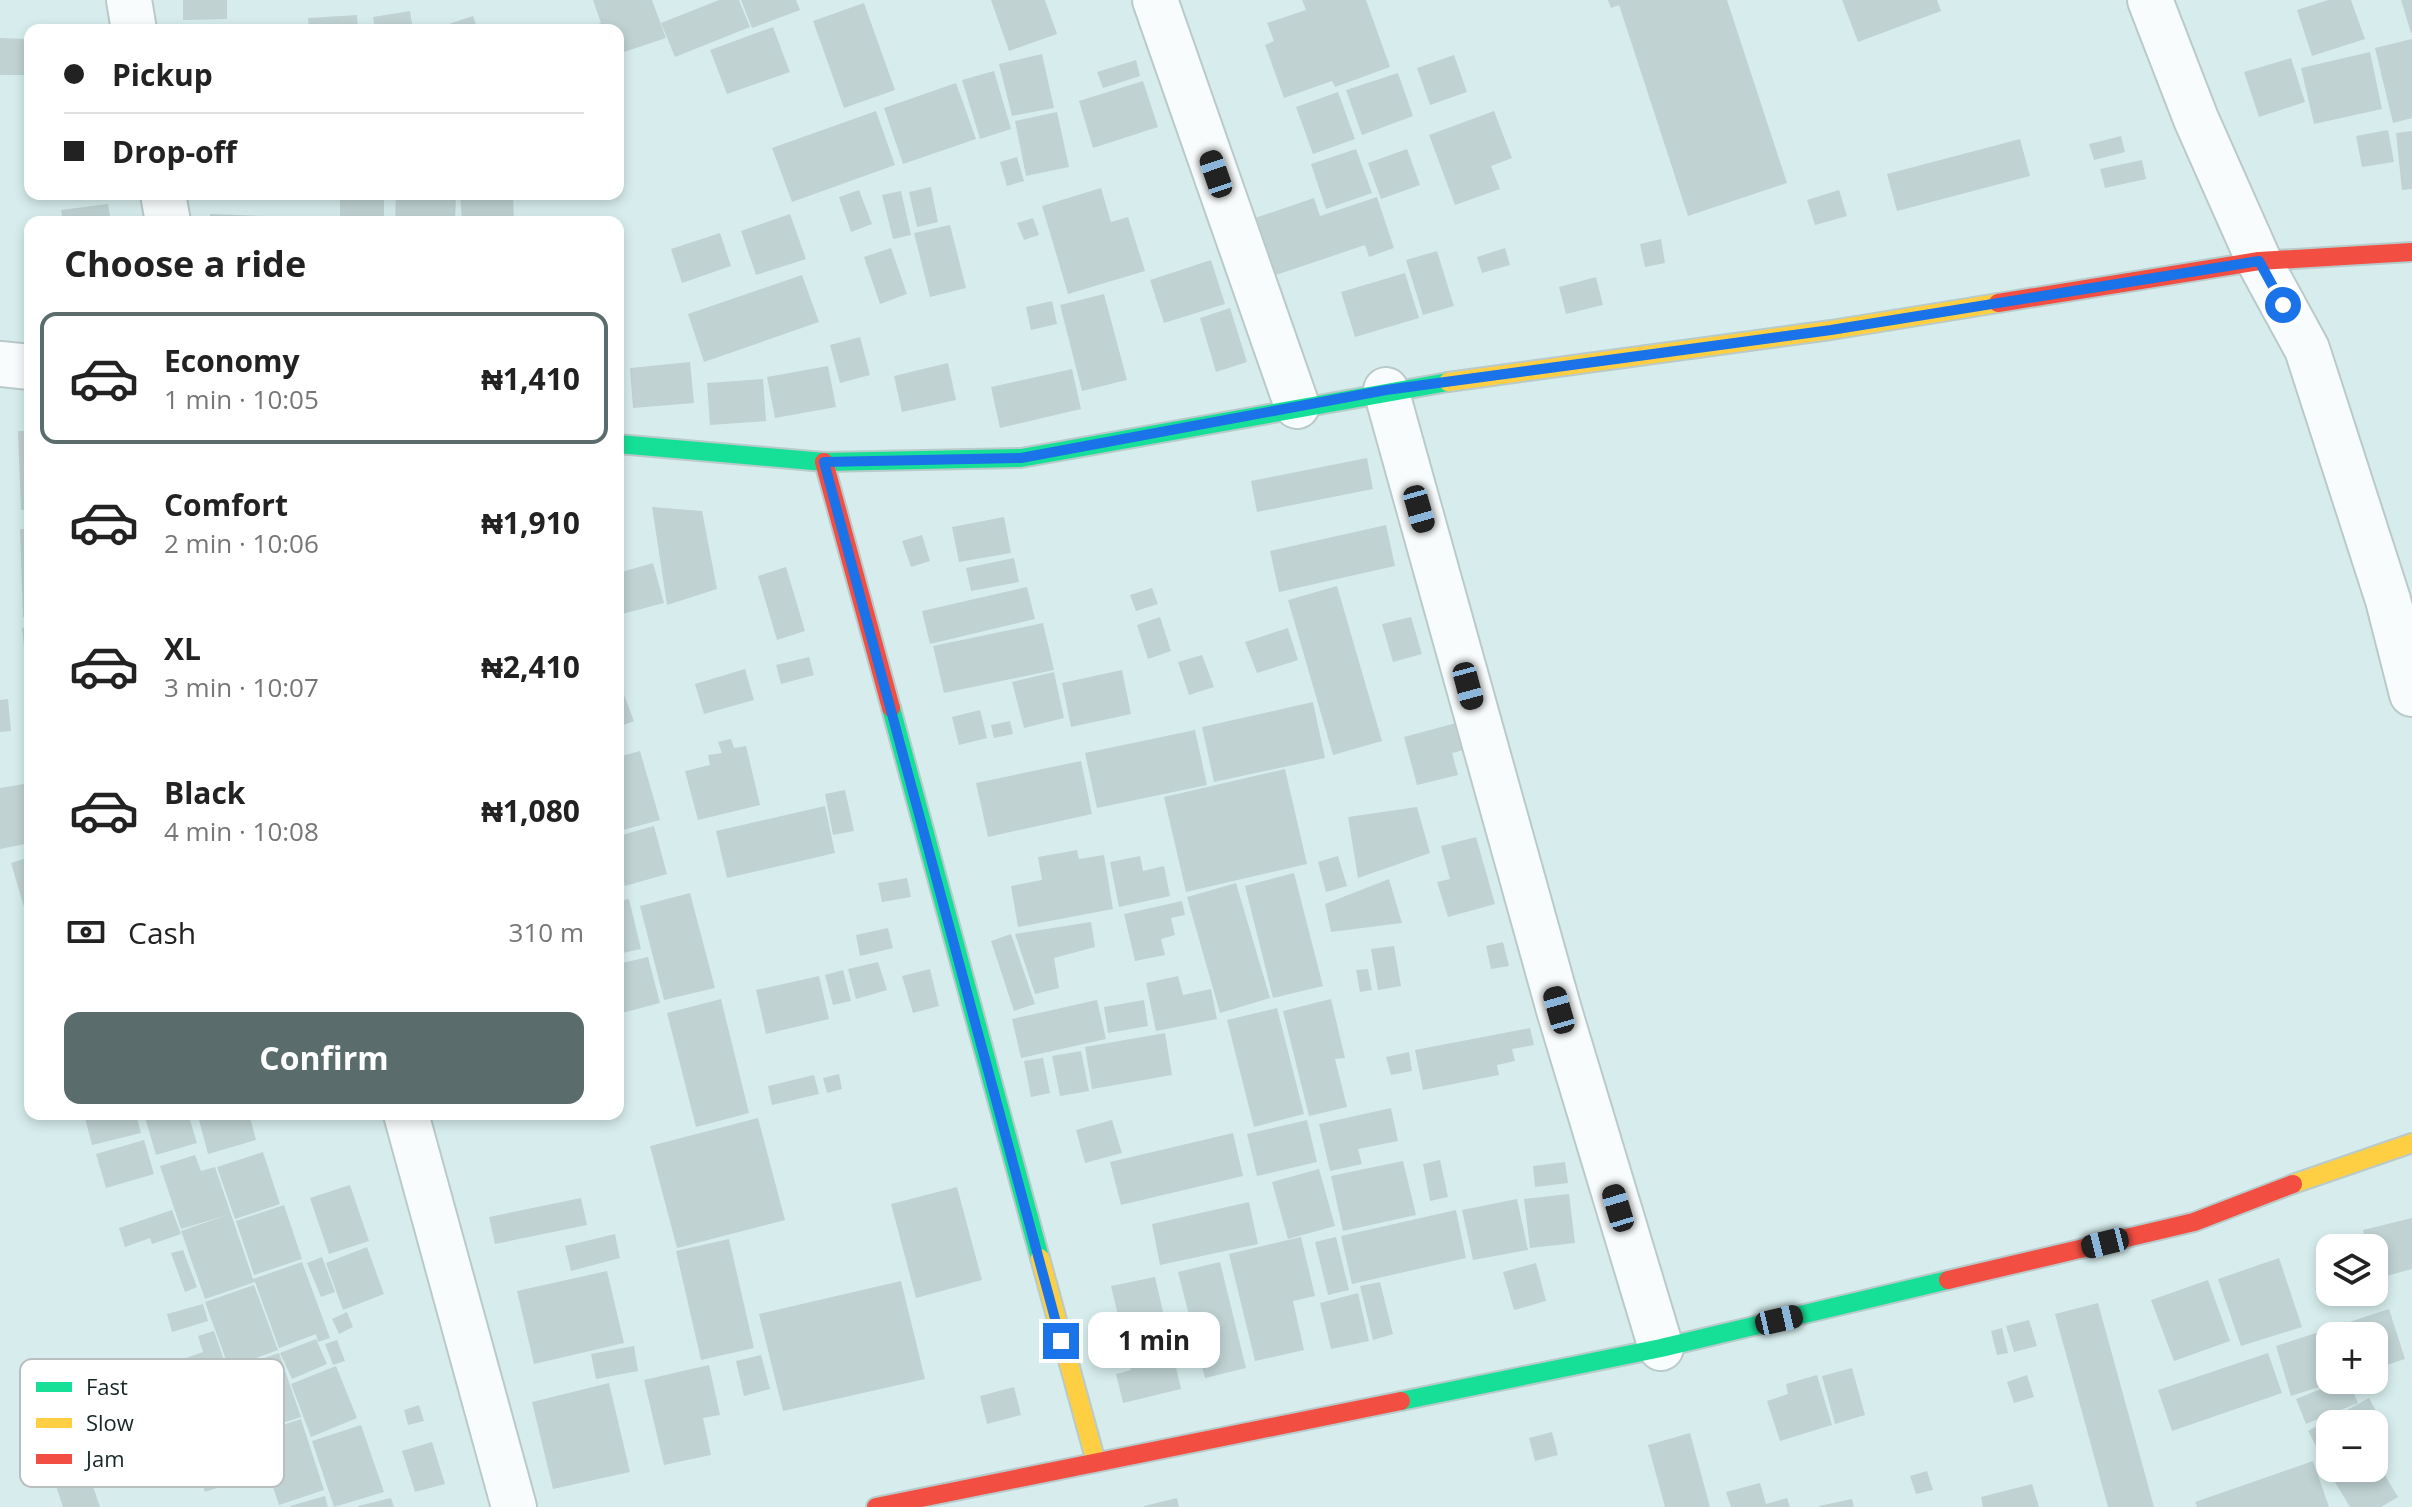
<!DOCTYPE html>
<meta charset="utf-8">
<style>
body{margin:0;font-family:"Open Sans",sans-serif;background:#f2f2f2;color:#222;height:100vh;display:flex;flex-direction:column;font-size:30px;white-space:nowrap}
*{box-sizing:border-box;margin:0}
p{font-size:26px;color:#767676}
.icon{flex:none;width:44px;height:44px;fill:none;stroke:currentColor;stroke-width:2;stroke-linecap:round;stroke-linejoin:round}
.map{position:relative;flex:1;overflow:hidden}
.details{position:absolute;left:24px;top:216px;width:600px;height:904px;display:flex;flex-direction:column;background:#fff;border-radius:16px;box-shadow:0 4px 12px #0003}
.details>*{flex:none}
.top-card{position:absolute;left:24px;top:24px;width:600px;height:176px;border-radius:16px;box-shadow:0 4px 12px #0003;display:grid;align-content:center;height:176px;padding:0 40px;background:#fff}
.fabs{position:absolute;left:2316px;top:1234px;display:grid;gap:16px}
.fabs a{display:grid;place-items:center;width:72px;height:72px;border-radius:16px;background:#fff;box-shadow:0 4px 12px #0003;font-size:40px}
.end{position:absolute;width:36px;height:36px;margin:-18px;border:10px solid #1a73e8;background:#fff;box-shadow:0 0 0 4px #fff}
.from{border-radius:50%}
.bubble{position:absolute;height:56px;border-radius:16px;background:#fff;box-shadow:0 4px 12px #0003;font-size:26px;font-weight:700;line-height:56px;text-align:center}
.car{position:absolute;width:24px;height:48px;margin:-24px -12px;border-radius:10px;box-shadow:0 0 6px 2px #0007;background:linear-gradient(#222 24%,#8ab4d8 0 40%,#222 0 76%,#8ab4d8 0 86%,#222 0)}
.top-card b{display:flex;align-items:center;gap:28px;height:76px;font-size:30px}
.top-card b+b{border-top:2px solid #e0e0e0}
.top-card i{width:20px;height:20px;background:#222}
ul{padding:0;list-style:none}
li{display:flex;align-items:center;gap:24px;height:132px;margin:0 16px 12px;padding:0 24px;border:4px solid transparent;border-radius:16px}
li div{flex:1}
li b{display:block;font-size:30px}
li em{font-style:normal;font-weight:700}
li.current{border-color:#5a6c6c}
li>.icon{width:72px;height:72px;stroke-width:1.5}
h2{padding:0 40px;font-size:36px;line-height:96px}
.pay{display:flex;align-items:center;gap:20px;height:88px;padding:0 40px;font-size:30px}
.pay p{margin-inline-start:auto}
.button{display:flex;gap:16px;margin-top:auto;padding:16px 40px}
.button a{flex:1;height:92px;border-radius:16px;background:#5a6c6c;color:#fff;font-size:32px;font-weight:700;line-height:92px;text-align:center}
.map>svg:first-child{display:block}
</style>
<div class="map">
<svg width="2412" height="1507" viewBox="0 0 2412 1507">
<rect width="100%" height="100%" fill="#d7eded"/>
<path fill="#c0d2d2" d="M183 0H227V19L183 20Z
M593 0H652L666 38 618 54V30H596L594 25 601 23Z
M719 0H739L750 27 675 57 661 23Z
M741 0H796L800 10 752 28Z
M991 0H1045L1057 34 1009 51Z
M1302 0H1366L1390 67 1335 87 1332 81 1284 98 1265 45 1274 41 1267 23 1306 10Z
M1608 0H1727L1787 183 1688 216 1619 5 1611 8Z
M1842 0H1937L1941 11 1858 42Z
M2328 0H2351L2365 39 2312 56 2297 10Z
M2401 0H2412V33H2411Z
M864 3 895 90 844 108 813 21Z
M410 11 413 30H375L373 17Z
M357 15 358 30H309L308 18Z
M473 16 478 30H448L446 25Z
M773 27 790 72 727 94 710 50Z
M0 38 25 39 24 75H0Z
M2412 39V118L2393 123 2375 48Z
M2370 52 2382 109 2314 124 2301 68Z
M1042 54 1054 108 1012 116 999 64Z
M1454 55 1467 92 1430 105 1417 68Z
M2291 58 2305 102 2259 117 2244 72Z
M1136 60 1140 76 1103 88 1097 72Z
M994 71 1011 129 980 139 962 80Z
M1398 73 1413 116 1362 135 1346 90Z
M1143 81 1158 127 1093 148 1079 101Z
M956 83 976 139 903 164 884 108Z
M1338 92 1355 139 1313 154 1296 107Z
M876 111 895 165 792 202 772 148Z
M1494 111 1512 158 1491 166 1500 189 1455 205 1429 135Z
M1057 112 1069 167 1026 176 1015 121Z
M2388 130 2394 162 2362 167 2356 136Z
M2412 131V189L2402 190 2396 133Z
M2121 136 2125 152 2094 160 2089 144Z
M2020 139 2030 176 1897 211 1887 174Z
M1356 149 1372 193 1326 209 1311 164Z
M1407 149 1420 185 1381 199 1368 163Z
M1017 157 1024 181 1007 186 1000 162Z
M2142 160 2146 179 2105 188 2100 169Z
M931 187 938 222 917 227 909 192Z
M1101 188 1111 222 1128 217 1145 271 1068 294 1042 206Z
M859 190 872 224 851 232 839 197Z
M1839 190 1847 216 1815 225 1807 200Z
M901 191 911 235 893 239 882 195Z
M340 194H384V219H340Z
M396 194H456L455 222H395Z
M460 194H513L514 221 462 222Z
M1377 197 1394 248 1369 257 1365 245 1276 275 1255 218 1314 198 1320 216Z
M108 204 111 222H63L61 210Z
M210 214 316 218V222H210Z
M790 214 806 259 756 275 741 231Z
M1033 218 1039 235 1024 240 1017 223Z
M950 225 966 288 930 297 914 233Z
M720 233 731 266 682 283 671 249Z
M1661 239 1665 263 1645 267 1640 244Z
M891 248 907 294 880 304 864 257Z
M1505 248 1510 265 1482 273 1477 257Z
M1437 251 1454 306 1423 315 1406 260Z
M1211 260 1225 304 1164 323 1150 280Z
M1405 273 1419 318 1355 337 1341 292Z
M802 275 819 322 704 362 688 314Z
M1596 277 1603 305 1566 314 1559 287Z
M1104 294 1127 380 1082 391 1060 305Z
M1052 301 1057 324 1031 330 1026 307Z
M1230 308 1247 362 1216 372 1200 318Z
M860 337 870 375 840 383 830 345Z
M690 362 694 403 633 408 630 368Z
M948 363 956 400 902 412 894 376Z
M828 366 836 407 775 418 767 377Z
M1072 369 1081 409 1000 428 991 387Z
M763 379 766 421 710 425 707 383Z
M18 431H30V510H21Z
M1367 458 1373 489 1257 512 1251 481Z
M652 507 702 511 717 589 667 605Z
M1004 517 1011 553 959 562 952 527Z
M1386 525 1395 566 1279 592 1270 551Z
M20 529H30V616L23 617Z
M922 535 930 561 911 567 902 541Z
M1014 558 1019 582 971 591 966 568Z
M653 563 664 603 618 615V573Z
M786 567 805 631 777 640 758 576Z
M1337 586 1382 741 1333 755 1288 600Z
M1027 587 1035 619 930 644 922 611Z
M1152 588 1158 604 1136 611 1130 595Z
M1160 617 1171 651 1148 659 1137 625Z
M1411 617 1422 654 1393 662 1382 624Z
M1043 623 1054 670 944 693 933 646Z
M30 627V686H28L22 628Z
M1288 628 1298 660 1257 673 1245 642Z
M1202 655 1214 687 1189 695 1178 662Z
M809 657 814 675 781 684 776 665Z
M745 669 754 700 704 714 695 684Z
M1122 670 1131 714 1071 727 1062 683Z
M1054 672 1064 718 1024 728 1012 682Z
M618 679 634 721 618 727Z
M8 699 11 731 0 732V700Z
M1313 702 1325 758 1214 782 1202 727Z
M980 710 987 738 959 745 952 717Z
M1010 721 1013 734 994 738 991 725Z
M1456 723 1464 750 1452 753 1458 775 1417 785 1404 737Z
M1195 730 1207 785 1097 808 1085 753Z
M731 739 734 748 746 746 760 805 698 820 685 771 710 765 708 755 722 753 718 742Z
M640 751 660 820 619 831 618 757Z
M1081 761 1092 814 988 837 976 783Z
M1285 769 1307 864 1186 892 1164 797Z
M30 783V843L0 849V788Z
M845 790 854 831 833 835 825 794Z
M825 806 835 853 727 878 716 831Z
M1417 807 1430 853 1358 878 1348 817Z
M654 826 667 874 625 886 618 859V836Z
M1476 837 1495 904 1448 917 1437 882 1450 879 1441 846Z
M1077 850 1079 859 1104 855 1113 909 1018 927 1011 886 1042 880 1038 857Z
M1140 856 1143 871 1164 866 1170 896 1119 907 1110 862Z
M1338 856 1347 886 1326 892 1318 862Z
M30 857V906L24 907 11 863Z
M1294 873 1323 986 1273 998 1245 886Z
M907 878 911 897 882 902 878 883Z
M1389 879 1402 923 1331 932 1325 904Z
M1236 883 1270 998 1220 1013 1187 897Z
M690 893 715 988 664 1000 640 906Z
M629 899 641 949 618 954V901Z
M1182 901 1185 915 1171 918 1175 935 1161 939 1165 955 1135 961 1124 914Z
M1091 922 1095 947 1054 958 1059 988 1035 994 1015 934Z
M888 928 893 948 860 956 856 935Z
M1011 934 1035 1004 1014 1011 991 941Z
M1503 942 1509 966 1491 969 1486 946Z
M1394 946 1401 986 1378 990 1371 949Z
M648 957 660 1003 618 1014V964Z
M878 962 887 990 856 999 848 969Z
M930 969 939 1006 913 1013 902 976Z
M1368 969 1372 990 1360 992 1356 970Z
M843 970 851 1001 833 1005 825 975Z
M819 976 829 1019 766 1034 756 990Z
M1178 976 1183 995 1211 989 1217 1019 1156 1031 1146 983Z
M721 999 749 1113 696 1127 667 1013Z
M1331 999 1345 1058 1335 1059 1347 1107 1309 1116 1283 1011Z
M1097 1000 1106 1039 1021 1058 1012 1019Z
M1144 1000 1148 1026 1108 1033 1104 1007Z
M1277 1008 1304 1114 1254 1127 1227 1020Z
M1530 1028 1534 1045 1512 1049 1515 1061 1497 1065 1499 1075 1423 1090 1415 1050Z
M1165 1033 1172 1075 1092 1089 1085 1047Z
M1081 1051 1089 1091 1060 1096 1052 1056Z
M1409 1052 1412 1071 1391 1075 1386 1057Z
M1043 1058 1050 1093 1031 1097 1024 1061Z
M839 1074 842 1089 827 1093 823 1078Z
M814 1075 819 1094 772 1105 768 1086Z
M1391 1108 1398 1141 1358 1149 1362 1164 1330 1171 1319 1124Z
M84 1114H136L141 1133 92 1145Z
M144 1114H188L197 1143 156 1155Z
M206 1114H249L256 1140 208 1154 198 1116Z
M758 1118 785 1220 677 1248 650 1146Z
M1112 1120 1122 1153 1085 1163 1076 1130Z
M1307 1120 1317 1162 1257 1176 1247 1134Z
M1233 1133 1243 1176 1121 1205 1110 1162Z
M144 1140 154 1174 106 1188 96 1154Z
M263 1152 280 1204 235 1219 217 1167Z
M195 1155 201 1171 215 1167 253 1279 302 1262 330 1338 318 1342 316 1334 279 1348 255 1282 205 1299 181 1231 227 1215 181 1229 160 1166Z
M1440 1160 1448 1197 1430 1201 1423 1164Z
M1403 1161 1416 1215 1343 1231 1331 1176Z
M1565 1162 1568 1183 1535 1187 1533 1166Z
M1319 1169 1335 1226 1288 1239 1272 1182Z
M350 1185 369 1241 329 1254 310 1198Z
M957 1187 982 1280 916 1298 891 1204Z
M1569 1194 1575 1243 1530 1248 1524 1199Z
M581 1198 587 1225 495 1244 489 1217Z
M1517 1199 1528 1250 1473 1260 1462 1210Z
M1249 1202 1258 1244 1160 1265 1152 1224Z
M284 1205 302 1259 254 1275 236 1221Z
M172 1210 181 1234 152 1244 150 1238 125 1247 119 1228Z
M1456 1210 1466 1258 1352 1284 1341 1236Z
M2412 1218V1269L2375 1279 2374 1248H2367L2363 1230Z
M615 1234 620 1258 571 1271 565 1246Z
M1301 1237 1315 1296 1293 1301 1304 1350 1255 1361 1229 1254Z
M1336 1237 1349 1290 1328 1295 1315 1242Z
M729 1239 754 1348 701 1360 676 1251Z
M367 1247 384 1294 343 1310 326 1263Z
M183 1250 197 1287 185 1292 171 1253Z
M322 1257 335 1292 321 1297 307 1263Z
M2279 1258 2302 1327 2241 1346 2218 1279Z
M1220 1262 1246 1368 1205 1378 1178 1272Z
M1536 1263 1546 1301 1514 1310 1503 1272Z
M607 1271 624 1343 534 1364 517 1291Z
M1155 1277 1181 1389 1123 1403 1116 1374 1131 1370 1111 1286Z
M2208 1280 2230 1341 2174 1361 2151 1300Z
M901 1281 925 1379 783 1411 759 1314Z
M1380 1282 1393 1334 1373 1340 1360 1286Z
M254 1285 278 1350 229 1368 205 1302Z
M1358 1293 1369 1341 1331 1349 1320 1303Z
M2098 1303 2154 1507H2108L2055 1314Z
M203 1304 208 1321 172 1332 167 1314Z
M2389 1309 2405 1359 2374 1369V1336H2330V1380L2338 1381 2291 1396 2276 1346Z
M347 1312 353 1327 339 1334 332 1319Z
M2029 1320 2037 1346 2014 1352 2006 1326Z
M2002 1328 2008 1353 1997 1355 1991 1331Z
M214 1331 227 1369 174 1387 166 1365 203 1352 198 1336Z
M316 1339 327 1364 292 1379 280 1353Z
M337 1340 345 1361 333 1365 325 1344Z
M634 1346 638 1371 596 1379 591 1354Z
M279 1353 301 1417 255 1432 232 1369Z
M2268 1353 2282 1393 2172 1431 2158 1390Z
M761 1355 770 1389 744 1396 736 1361Z
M709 1365 720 1415 703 1418 711 1455 664 1465 644 1380Z
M336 1366 357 1418 311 1437 291 1384Z
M1852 1368 1865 1415 1835 1424 1822 1376Z
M1817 1375 1832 1425 1780 1441 1767 1401 1788 1394 1786 1384Z
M2027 1375 2034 1397 2014 1403 2007 1382Z
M2343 1380H2348L2358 1403 2306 1424 2296 1399Z
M609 1383 630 1472 553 1489 532 1402Z
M1014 1387 1021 1415 987 1424 980 1396Z
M2369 1398 2385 1428 2374 1434V1424H2330V1458L2324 1461 2308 1431Z
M419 1405 424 1421 408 1425 404 1410Z
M214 1410 221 1434 238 1428 242 1438 225 1444 238 1481 205 1492 192 1456 209 1448 192 1454 188 1444 209 1437 188 1443 181 1419Z
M301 1419 324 1490 279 1505 255 1434Z
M361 1425 384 1492 334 1507 312 1441Z
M1552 1432 1558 1455 1535 1461 1529 1438Z
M1690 1433 1710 1507H1665L1648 1445Z
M432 1442 445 1484 415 1492 402 1451Z
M2374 1457 2398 1497 2381 1507H2350L2327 1469 2374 1468Z
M2313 1461 2329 1507H2197L2195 1502Z
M1927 1471 1933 1490 1916 1494 1910 1476Z
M89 1474 100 1507H63L56 1486Z
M1760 1483 1766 1504 1787 1498 1790 1507H1731L1726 1492Z
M2032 1484 2039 1507H1983L1981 1497Z
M325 1496 328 1507H290V1506Z
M391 1498 394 1507H358V1506Z
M1177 1498 1179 1507H1144V1506Z
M1852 1499 1854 1507H1819V1506Z"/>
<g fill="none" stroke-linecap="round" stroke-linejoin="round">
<g stroke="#b9caca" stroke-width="48">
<path id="street" d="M129 0 134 30
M1155 0 1297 406
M2150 0 2196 119 2259 261 2307 349 2388 600 2412 694
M163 194 168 222
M0 364 30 367
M1386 390 1559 1010 1661 1348
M406 1114 514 1507"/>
</g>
<g stroke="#b9caca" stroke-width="22">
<path id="fast" d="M618 444 824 462 1021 458 1448 382
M891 708 1040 1258
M1401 1401 1661 1348 1948 1280"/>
</g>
<g stroke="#b9caca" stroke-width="22">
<path id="slow" d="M1448 382 1831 330 1998 303
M2293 1184 2412 1143
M1040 1258 1096 1462"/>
</g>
<g stroke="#b9caca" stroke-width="22">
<path id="jam" d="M1998 303 2259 261 2412 252
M824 462 891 708
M1948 1280 2194 1222 2293 1184
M876 1507 1401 1401"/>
</g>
<use href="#street" stroke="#f9fcfc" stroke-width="44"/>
<use href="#fast" stroke="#16e098" stroke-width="18"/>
<use href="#slow" stroke="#ffcf43" stroke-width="18"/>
<use href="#jam" stroke="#f24e42" stroke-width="18"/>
</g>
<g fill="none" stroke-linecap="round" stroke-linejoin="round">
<path stroke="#1a73e8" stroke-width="10" d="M1061 1341 824 462 1021 458 1386 390 1831 330 2259 261 2283 305"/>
</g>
<rect x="20" y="1359" width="264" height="128" rx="12" fill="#fff" stroke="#b9bebe" stroke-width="2"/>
<rect x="36" y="1382" width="36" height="10" fill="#16e098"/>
<rect x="36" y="1418" width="36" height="10" fill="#ffcf43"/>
<rect x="36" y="1454" width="36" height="10" fill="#f24e42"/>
<g font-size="22" fill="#162626">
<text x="86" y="1395">Fast</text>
<text x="86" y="1431">Slow</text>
<text x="86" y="1467">Jam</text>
</g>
</svg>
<div class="fabs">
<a><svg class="icon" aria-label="layers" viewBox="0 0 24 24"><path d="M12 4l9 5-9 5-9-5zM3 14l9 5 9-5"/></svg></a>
<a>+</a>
<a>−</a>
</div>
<i class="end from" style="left:2283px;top:305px"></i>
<i class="end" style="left:1061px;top:1341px"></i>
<div class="bubble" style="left:1088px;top:1312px;width:132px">1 min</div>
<i class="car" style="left:1216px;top:174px;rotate:341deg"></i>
<i class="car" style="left:1419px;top:509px;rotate:164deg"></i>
<i class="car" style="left:1468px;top:686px;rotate:165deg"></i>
<i class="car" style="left:1559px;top:1010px;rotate:344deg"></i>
<i class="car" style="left:1618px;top:1208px;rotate:343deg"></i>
<i class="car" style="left:2105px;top:1243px;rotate:256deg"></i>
<i class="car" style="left:1779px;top:1320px;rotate:77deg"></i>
<div class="top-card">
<b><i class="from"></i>Pickup</b>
<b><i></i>Drop-off</b>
</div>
<section class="details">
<h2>Choose a ride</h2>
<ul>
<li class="current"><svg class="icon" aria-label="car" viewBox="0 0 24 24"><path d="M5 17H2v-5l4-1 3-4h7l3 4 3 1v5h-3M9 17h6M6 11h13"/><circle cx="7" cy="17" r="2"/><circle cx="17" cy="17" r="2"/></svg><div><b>Economy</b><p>1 min · 10:05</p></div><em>₦1,410</em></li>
<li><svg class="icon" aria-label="car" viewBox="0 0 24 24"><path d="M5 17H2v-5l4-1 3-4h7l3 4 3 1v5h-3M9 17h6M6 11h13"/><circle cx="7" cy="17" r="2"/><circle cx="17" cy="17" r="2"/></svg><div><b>Comfort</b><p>2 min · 10:06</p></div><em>₦1,910</em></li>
<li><svg class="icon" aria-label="car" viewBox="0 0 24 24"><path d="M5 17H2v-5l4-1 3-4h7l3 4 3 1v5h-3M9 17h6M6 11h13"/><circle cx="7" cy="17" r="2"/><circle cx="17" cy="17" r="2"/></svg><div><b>XL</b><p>3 min · 10:07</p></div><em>₦2,410</em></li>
<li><svg class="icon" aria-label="car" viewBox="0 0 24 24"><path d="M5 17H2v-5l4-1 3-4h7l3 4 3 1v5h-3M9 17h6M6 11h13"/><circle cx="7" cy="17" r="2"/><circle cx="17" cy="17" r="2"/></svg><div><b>Black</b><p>4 min · 10:08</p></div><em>₦1,080</em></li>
</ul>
<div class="pay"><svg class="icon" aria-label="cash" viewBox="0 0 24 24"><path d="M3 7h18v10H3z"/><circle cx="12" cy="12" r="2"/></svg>Cash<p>310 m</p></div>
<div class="button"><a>Confirm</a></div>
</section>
</div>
